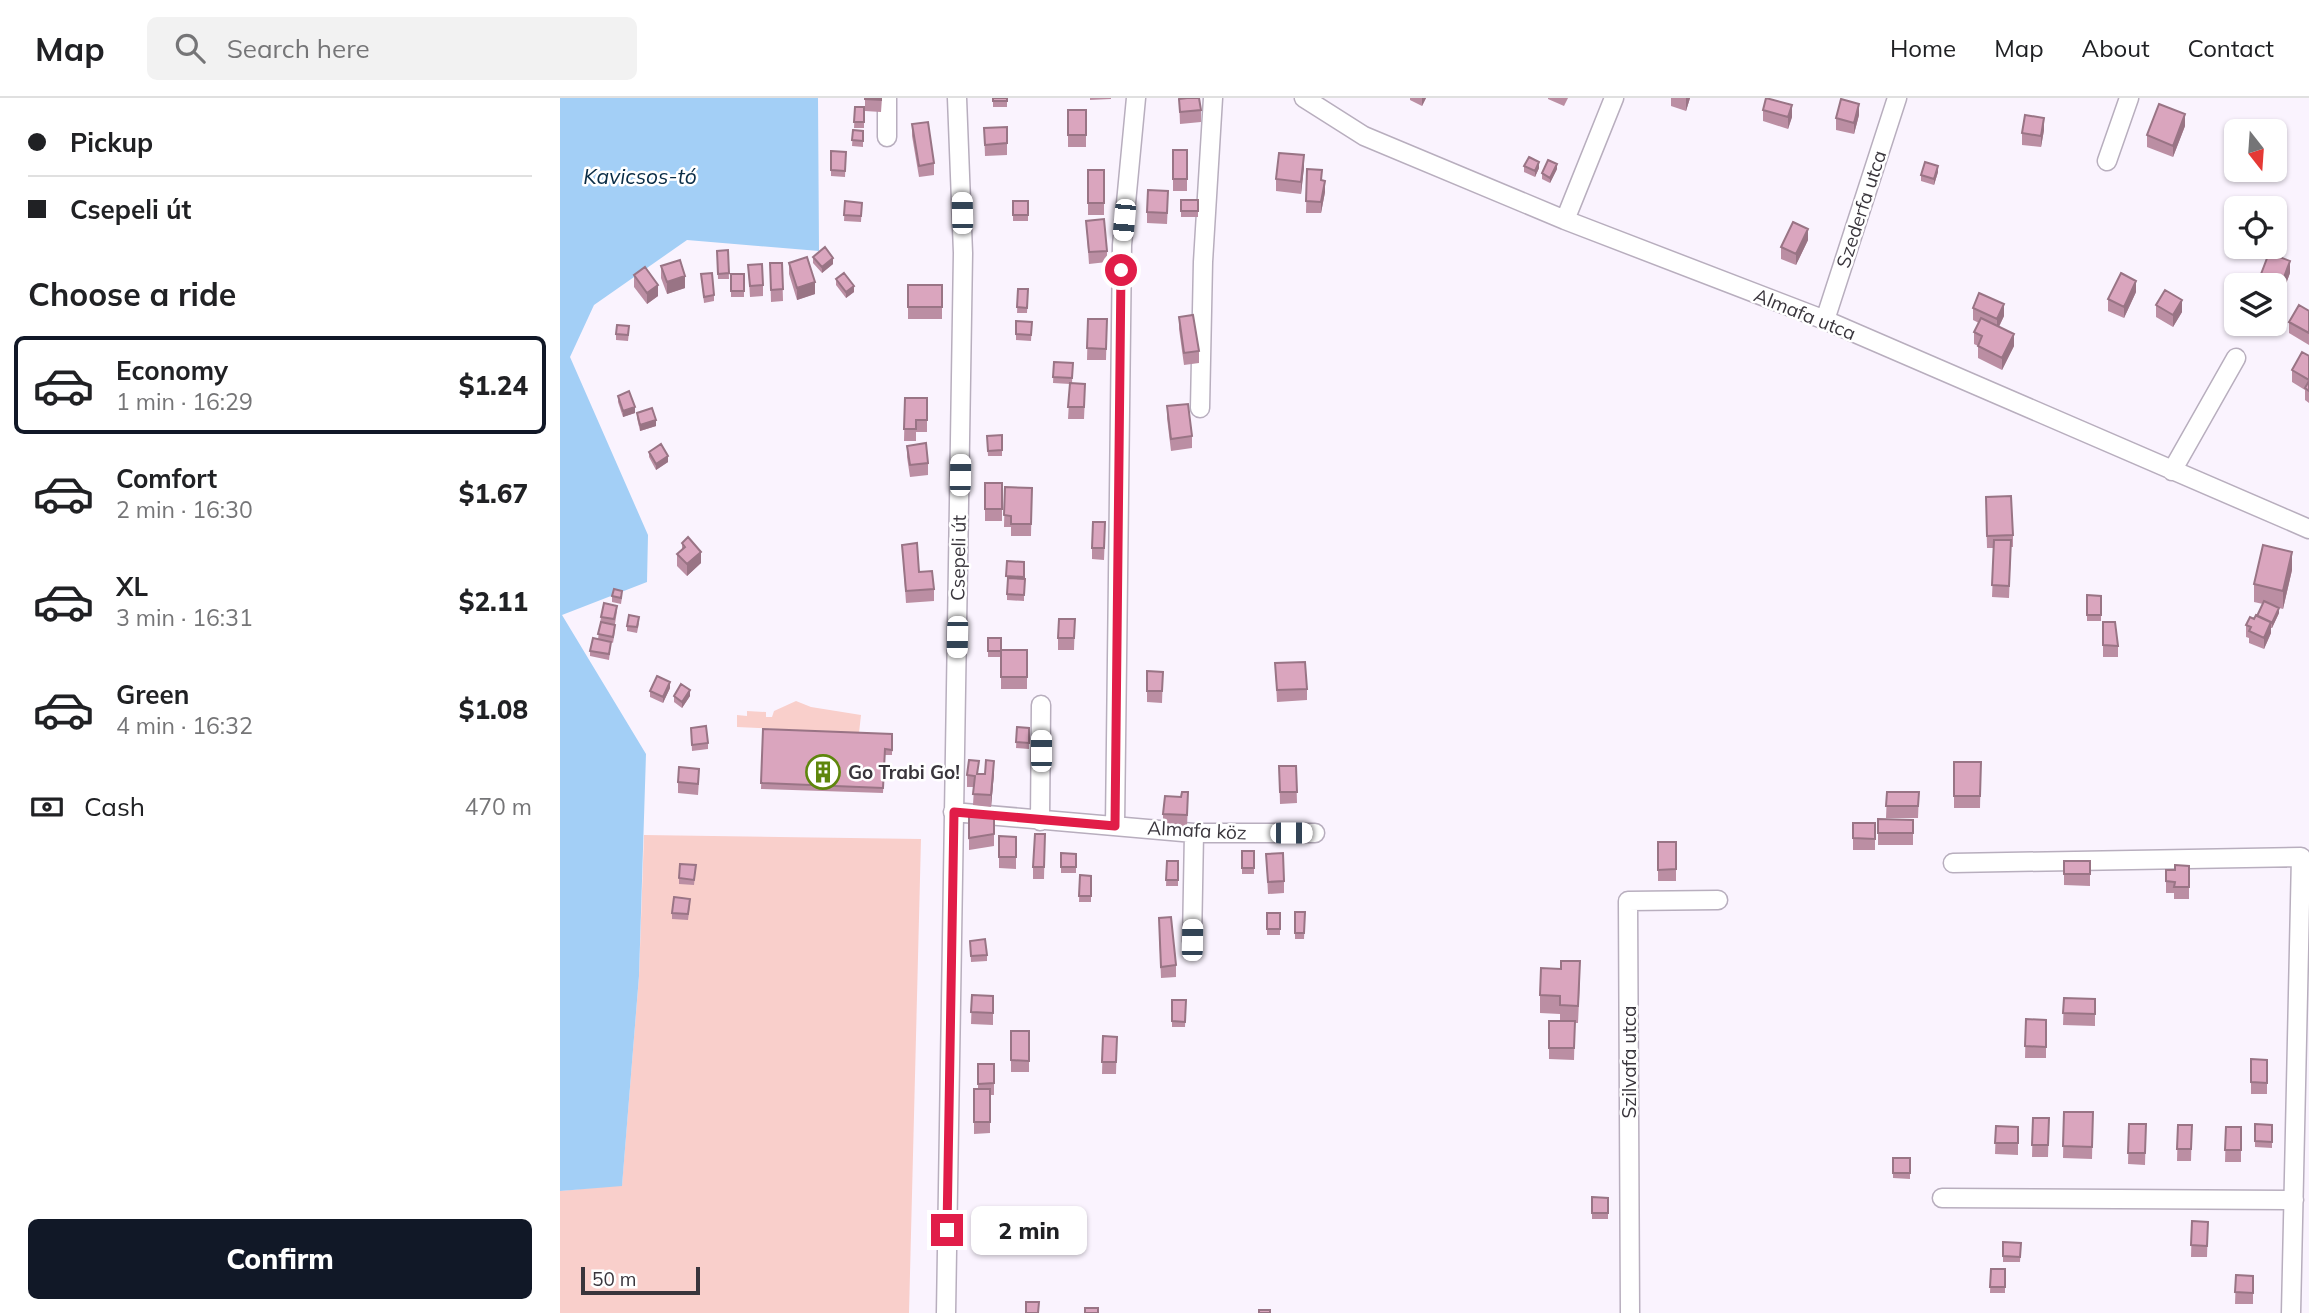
<!DOCTYPE html>
<meta charset="utf-8">
<style>
body{margin:0;font-family:Mulish,sans-serif;background:#f2f2f2;color:#202124;height:100vh;display:flex;flex-direction:column;font-size:26px;white-space:nowrap}
*{box-sizing:border-box;margin:0}
p{font-size:23px;color:#757577}
.icon{flex:none;width:38px;height:38px;fill:none;stroke:currentColor;stroke-width:2;stroke-linecap:round;stroke-linejoin:round}
.map{position:relative;flex:1;overflow:hidden}
.details{display:flex;flex-direction:column;background:#fff;width:560px}
.details>*{flex:none}
.hud{display:grid;align-content:center;height:154px;padding:0 28px;background:#fff}
.needle{width:46px;rotate:163deg}
.fabs{position:absolute;left:1664px;top:21px;display:grid;gap:14px}
.fabs a{display:grid;place-items:center;width:63px;height:63px;border-radius:10px;background:#fff;box-shadow:0 2px 5px #0004;font-size:35px}
.scale{position:absolute;left:21px;bottom:18px;width:119px;box-sizing:border-box;padding-left:7px;border:4px solid #39353c;border-top:0;font-size:19px;line-height:24px;white-space:nowrap;color:#39353c;-webkit-text-stroke:5px #fff;paint-order:stroke}
.end{position:absolute;width:32px;height:32px;margin:-16px;border:9px solid #e11d48;background:#fff;box-shadow:0 0 0 4px #fff}
.from{border-radius:50%}
.bubble{position:absolute;height:49px;border-radius:10px;background:#fff;box-shadow:0 2px 5px #0004;font-size:23px;font-weight:800;line-height:49px;text-align:center}
.car{position:absolute;width:21px;height:42px;margin:-21px -10px;border-radius:9px;box-shadow:0 0 5px 2px #0007;background:linear-gradient(#fff 24%,#345 0 40%,#fff 0 76%,#345 0 86%,#fff 0)}
.hud b{display:flex;align-items:center;gap:24px;height:66px;font-size:26px}
.hud b+b{border-top:2px solid #e0e0e0}
.hud i{width:18px;height:18px;background:#202124}
ul{padding:0;list-style:none}
li{display:flex;align-items:center;gap:21px;height:98px;margin:0 14px 10px;padding:0 14px;border:4px solid transparent;border-radius:10px}
li div{flex:1}
li b{display:block;font-size:26px}
li em{font-style:normal;font-weight:800}
li.on{border-color:#111827}
li>.icon{width:63px;height:63px;stroke-width:1.5}
h2{padding:0 28px;font-size:32px;line-height:84px}
.pay{display:flex;align-items:center;gap:18px;height:77px;padding:0 28px;font-size:26px}
.pay p{margin-inline-start:auto}
.cta{display:flex;gap:14px;margin-top:auto;padding:14px 28px}
.cta a{flex:1;height:80px;border-radius:10px;background:#111827;color:#fff;font-size:28px;font-weight:800;line-height:80px;text-align:center}
header{display:flex;align-items:center;gap:42px;box-sizing:border-box;height:98px;padding:0 35px;background:#fff;border-bottom:2px solid #e0e0e0}
header strong{font-size:33px}
nav{display:flex;gap:38px;margin-inline-start:auto;font-size:24px}
.search{width:490px;height:63px;background:#f2f2f2;display:flex;align-items:center;gap:18px;box-sizing:border-box;padding:0 24px;border-radius:10px;color:#757577;font-size:26px}
main{display:flex;flex:1;min-height:0}
.map>svg:first-child{display:block}
</style>
<header>
<strong>Map</strong>
<div class="search"><svg class="icon" aria-label="search" viewBox="0 0 24 24"><circle cx="10" cy="10" r="6"/><path d="M15 15l6 6"/></svg>Search here</div>
<nav><a>Home</a><a>Map</a><a>About</a><a>Contact</a></nav>
</header>
<main>
<section class="details">
<div class="hud">
<b><i class="from"></i>Pickup</b>
<b><i></i>Csepeli út</b>
</div>
<h2>Choose a ride</h2>
<ul>
<li class="on"><svg class="icon" aria-label="car" viewBox="0 0 24 24"><path d="M5 17H2v-5l4-1 3-4h7l3 4 3 1v5h-3M9 17h6M6 11h13"/><circle cx="7" cy="17" r="2"/><circle cx="17" cy="17" r="2"/></svg><div><b>Economy</b><p>1 min · 16:29</p></div><em>$1.24</em></li>
<li><svg class="icon" aria-label="car" viewBox="0 0 24 24"><path d="M5 17H2v-5l4-1 3-4h7l3 4 3 1v5h-3M9 17h6M6 11h13"/><circle cx="7" cy="17" r="2"/><circle cx="17" cy="17" r="2"/></svg><div><b>Comfort</b><p>2 min · 16:30</p></div><em>$1.67</em></li>
<li><svg class="icon" aria-label="car" viewBox="0 0 24 24"><path d="M5 17H2v-5l4-1 3-4h7l3 4 3 1v5h-3M9 17h6M6 11h13"/><circle cx="7" cy="17" r="2"/><circle cx="17" cy="17" r="2"/></svg><div><b>XL</b><p>3 min · 16:31</p></div><em>$2.11</em></li>
<li><svg class="icon" aria-label="car" viewBox="0 0 24 24"><path d="M5 17H2v-5l4-1 3-4h7l3 4 3 1v5h-3M9 17h6M6 11h13"/><circle cx="7" cy="17" r="2"/><circle cx="17" cy="17" r="2"/></svg><div><b>Green</b><p>4 min · 16:32</p></div><em>$1.08</em></li>
</ul>
<div class="pay"><svg class="icon" aria-label="cash" viewBox="0 0 24 24"><path d="M3 7h18v10H3z"/><circle cx="12" cy="12" r="2"/></svg>Cash<p>470 m</p></div>
<div class="cta"><a>Confirm</a></div>
</section>
<div class="map">
<svg width="1749" height="1215" viewBox="0 0 1749 1215">
<rect width="100%" height="100%" fill="#faf3fe"/>
<path fill="#f9cfcb" d="M236 603 251 609 301 617 299 635 177 629V617L187 618V613L206 614V619H212L214 613Z
M84 737 361 741 349 1215H0V1093L62 1087 79 878Z"/>
<path fill="#a3cff6" d="M0 0H258L259 153 127 142 34 207 10 259 88 437 87 484 2 517 86 656 79 878 62 1088 0 1093Z"/>
<g fill="none" stroke-linecap="round" stroke-linejoin="round">
<g stroke="#b8aebe" stroke-width="21">
<path id="minor" d="M744 0 804 38 1005 122 1265 222 1749 431
M327 39V0
M1547 63 1569 0
M1005 122 1054 0
M1265 222 1337 0
M640 310 643 164 653 0
M1612 373 1676 260
M393 714 634 735H755
M480 723 481 607
M555 728 562 147 576 0
M1393 765 1741 759 1731 1215
M632 843 634 735
M1382 1100 1734 1102
M386 1215 403 155 397 0
M1070 1215 1068 803 1158 802"/>
</g>
<use href="#minor" stroke="#fff" stroke-width="18"/>
</g>
<path fill="#bb8ea3" d="M305 0H322L321 14 305 13Z
M433 0H447V9H433Z
M530 0H551V1L530 2Z
M850 0H866L862 8 850 2Z
M988 0H1008L1004 8 988 1Z
M1111 0H1130L1126 13 1111 8Z
M619 1 641 12V24L620 26Z
M295 9H304V30H294Z
M508 12H526V49H508Z
M1203 12 1232 19 1228 31 1203 23Z
M1299 17 1294 36 1276 32V20Z
M352 26 374 65V77L359 79 352 38Z
M1625 28 1613 59 1587 49V37Z
M447 29V57L425 58 424 30Z
M293 32 303 33V49L292 48Z
M1484 32 1481 49 1462 47V35Z
M613 52H627V93H613Z
M271 53 286 54 285 79 271 78Z
M964 68 979 70 975 79 964 74Z
M744 69 741 96 716 93V81Z
M747 71 762 83 765 94 761 115H746Z
M997 71 990 85 982 81V75Z
M528 72H544V117H528Z
M1378 74 1374 87 1361 83V77Z
M621 102H638V119H621Z
M285 103 302 105 301 124 284 123Z
M453 103H468V123H453Z
M608 104 607 126 587 125V114Z
M526 123 547 153V164L529 166Z
M1248 142 1236 167 1221 161V149Z
M168 152 169 181H158L157 153Z
M253 159 273 166 262 175 253 165Z
M210 165H222L223 203 211 204Z
M229 165 255 196 237 202 229 176Z
M188 167 203 187V198L190 199Z
M101 168 125 190 107 196 101 180Z
M1730 175 1717 210 1715 209V187H1698V184Z
M141 176 154 197V203L144 205Z
M171 176H184V199H171Z
M74 177 98 198 87 206 74 189Z
M276 181 294 194 286 200 276 187Z
M348 187H382V221H348Z
M458 191H468L467 215H457Z
M1576 194 1564 220 1548 213V201Z
M1596 207 1622 214 1613 229 1596 219Z
M1413 210 1444 218 1439 229 1454 248 1442 272 1418 260V248L1414 246V234L1419 225 1413 222Z
M1749 213V247L1729 235V224Z
M619 219 639 253V265L624 267 619 231Z
M528 221H547L546 262H527Z
M456 223 472 224 471 243 456 242Z
M69 234 68 243 56 242V236Z
M1749 258V305L1745 302V292L1732 284V272Z
M494 264 513 265 512 285 525 298 524 321H508L510 286 493 285Z
M58 298 75 315 63 319 58 304Z
M345 300H367V334H356V343H344Z
M607 308 632 338V350L611 353 607 320Z
M77 315 96 328 80 333 77 320Z
M442 337V358H428L427 338Z
M347 348 368 365V377L350 379 347 359Z
M89 354 108 364 96 372 89 359Z
M425 385H442V423H425Z
M445 389 472 390 471 438H451V429H444Z
M1426 410 1453 437V449H1451L1449 500 1432 499 1434 450H1427Z
M545 436 544 462 532 461V450Z
M122 445 141 465 127 478 117 468V456L122 452Z
M342 447 359 474 374 491V503L346 505Z
M447 463 464 464V503L447 502Z
M1732 472 1723 511 1719 510V515L1712 530H1711V535L1704 551 1689 545V540L1686 539V527L1697 518 1703 506 1694 504V486Z
M1527 497 1541 498V523H1527Z
M52 498 62 499 61 506 52 504Z
M57 513 55 526V532L53 545 51 544 49 562 30 558V553L38 541 41 519Z
M515 521 514 552H498V540Z
M1543 524 1558 548V559H1543Z
M79 525 77 535 67 533V528Z
M428 540H441V559H428Z
M441 552H467V591H441Z
M715 565 747 591V602L717 604Z
M587 573 603 574 602 605 587 604Z
M110 590 103 605 90 599V593Z
M114 598H130L122 610 114 604Z
M457 629 469 630V651L456 650Z
M131 630 148 645V651L132 653Z
M203 631 332 636V657H325L323 695 201 691Z
M1394 664H1421L1420 710H1394Z
M719 668H736L737 705 720 706Z
M434 675 431 709 413 707 414 689H407V677L425 676Z
M139 682 138 697 118 695V684Z
M1327 694H1359L1358 720H1326Z
M621 699 628 706 627 729 603 728V716Z
M409 717 434 718V748L409 752Z
M1318 721 1353 722V747H1318Z
M1293 725H1315V752H1293Z
M485 736 484 781H473V769Z
M456 739V771L439 770V759Z
M1098 744H1116V783H1098Z
M682 753H694V776H682Z
M516 756V775H501V769Z
M706 756 724 783V795L708 796Z
M607 763H618V788H606Z
M1504 763H1530V788L1504 787Z
M136 767 134 787 119 786V780Z
M1629 768V801H1614V795H1606V772H1615Z
M520 777 531 778V804H519Z
M130 806 128 822 112 821V815Z
M735 814H745L744 841H735Z
M707 815H720V837H707Z
M599 832 616 867V879L601 880Z
M410 843 427 857V863L411 864Z
M1020 881 1018 925H1015L1014 962 989 961V923H1000V916L980 915V897Z
M412 897 433 898V927L411 926Z
M1504 900 1535 901V928L1503 927Z
M612 902H626L625 929H612Z
M1466 921 1486 922V960H1465Z
M451 933H469V974H451Z
M543 938 557 939 556 976H542Z
M1691 961 1707 962V996H1691Z
M418 966H434V997H430V1035L414 1036V991H418Z
M1504 1014H1533L1532 1061 1503 1060Z
M1473 1020H1489L1488 1059H1472Z
M1569 1026H1586L1585 1067 1568 1066Z
M1695 1026 1712 1027V1050L1695 1049Z
M1618 1027H1632L1631 1063H1617Z
M1436 1028 1458 1029V1057L1435 1056Z
M1666 1029H1681V1064H1665Z
M1333 1060H1350V1081L1333 1080Z
M1032 1099 1048 1100V1121H1032Z
M415 1122 446 1138V1150L419 1154 415 1134Z
M1632 1123 1648 1124 1647 1159H1631Z
M1443 1144 1461 1145 1460 1164H1443Z
M1431 1171H1445V1195H1430Z
M1676 1177 1693 1178V1206H1675Z"/>
<path fill="#997485" d="M862 0H866L862 8Z
M1126 0H1130L1126 13Z
M1299 6V17L1294 36V25Z
M1232 7V19L1228 31V19Z
M1625 16V28L1613 59V48Z
M1484 20V32L1481 49V38Z
M744 57V69L741 96V84Z
M979 64V70L975 79V73Z
M997 66V71L990 85V80Z
M1378 68V74L1374 87V81Z
M765 83V94L761 115V104Z
M1248 131V142L1236 167V156Z
M273 160V166L262 175V169Z
M1730 163V175L1717 210V198Z
M125 178V190L107 196V184Z
M1576 183V194L1564 220V209Z
M255 184V196L237 202V190Z
M98 187V198L87 206V195Z
M294 188V194L286 200V194Z
M1622 202V214L1613 229V217Z
M1444 206V218L1437 232V221Z
M1454 236V248L1442 272V260Z
M75 309V315L63 319V313Z
M96 322V328L80 333V327Z
M108 358V364L96 372V366Z
M141 454V465L127 478V466Z
M1732 454V472L1723 511V493Z
M1719 510V515L1712 530V525Z
M1711 524V535L1704 551V540Z
M110 584V590L103 605V599Z
M130 592V598L122 610V604Z
M434 663V675L431 709V697Z"/>
<path fill="#daa5be" stroke="#997485" stroke-width="2" d="M305 0H321V2L305 1Z
M433 0H447V3H433Z
M627 0H639L641 12 620 14 619 1Z
M1206 0 1232 7 1228 19 1203 12Z
M1281 1 1299 6 1294 25 1276 20Z
M1599 6 1625 16 1613 48 1587 37Z
M295 9H304V24H294Z
M508 12H526V37H508Z
M1465 17 1484 20 1481 38 1462 35Z
M368 24 374 65 359 68 352 26Z
M447 29V45L425 47 424 30Z
M293 32 303 33V43L292 42Z
M613 52H627V81H613Z
M271 53 286 54 285 73 271 72Z
M719 55 744 57 741 84 716 81Z
M969 59 979 64 975 73 964 68Z
M988 62 997 66 990 80 982 75Z
M1365 64 1378 68 1374 81 1361 77Z
M747 71 762 72 761 82 765 83 761 104 746 103Z
M528 72H544V105H528Z
M588 92 608 93 607 115 587 114Z
M621 102H638V113H621Z
M285 103 302 105 301 118 284 117Z
M453 103H468V117H453Z
M544 121 547 153 529 154 526 123Z
M1233 124 1248 131 1236 156 1221 149Z
M265 149 273 160 262 169 253 159Z
M168 152 169 175 158 176 157 153Z
M1709 155 1730 163 1717 198 1715 197V187H1701L1702 185 1698 184Z
M247 159 255 184 237 190 229 165Z
M120 162 125 178 107 184 101 168Z
M210 165H222L223 191 211 192Z
M202 166 203 187 190 188 188 167Z
M85 169 98 187 87 195 74 177Z
M152 175 154 197 144 199 141 176Z
M284 175 294 188 286 194 276 181Z
M1561 175 1576 183 1564 209 1548 201Z
M171 176H184V193H171Z
M348 187H382V209H348Z
M458 191H468L467 210 457 209Z
M1605 192 1622 202 1613 217 1596 207Z
M1419 195 1444 206 1437 221 1413 210Z
M1739 207 1749 213V235L1729 224Z
M633 217 639 253 624 255 619 219Z
M1421 220 1454 236 1442 260 1418 248 1422 238 1414 234Z
M528 221H547L546 251 527 250Z
M456 223 472 224 471 237 456 236Z
M57 227 69 228 68 237 56 236Z
M1742 254 1749 258V282L1732 272Z
M494 264 513 265 512 280 493 279Z
M1749 283V293L1745 290Z
M510 285 525 286 524 309H508Z
M69 293 75 309 63 313 58 298Z
M345 300H367V322H356V331H344Z
M628 306 632 338 611 341 607 308Z
M92 310 96 322 80 327 77 315Z
M442 337V352L428 353 427 338Z
M366 345 368 365 350 367 347 348Z
M101 346 108 358 96 366 89 354Z
M425 385H442V411H425Z
M445 389 472 390 471 426H451V418L444 417Z
M1451 398 1453 437 1427 438 1426 399Z
M533 424H545L544 450H532Z
M128 439 141 454 127 466 117 456 125 449 122 445Z
M1434 442H1451L1449 488 1432 487Z
M357 445 359 474 372 473 374 491 346 493 342 447Z
M1703 447 1732 454 1723 493 1694 486Z
M447 463 464 464V479L446 478Z
M448 480 465 481 464 497 447 496Z
M54 491 62 493 61 500 52 498Z
M1527 497 1541 498V517H1527Z
M1704 503 1719 510 1712 525 1697 518Z
M44 505 57 508 54 521 41 519Z
M69 517 79 519 77 529 67 528Z
M1696 517 1711 524 1704 540 1689 533 1691 529 1686 527 1690 519 1694 521Z
M499 521H515L514 540H498Z
M41 524 55 527 53 539 38 536Z
M1543 524H1555L1558 548 1543 547Z
M33 540 51 544 49 556 30 553Z
M428 540H441V553H428Z
M441 552H467V579H441Z
M745 564 747 591 717 592 715 565Z
M587 573 603 574 602 593H587Z
M97 578 110 584 103 599 90 593Z
M121 586 130 592 122 604 114 598Z
M146 628 148 645 132 647 131 630Z
M457 629 469 630V645L456 644Z
M203 631 332 636V652L325 651 323 690 201 685Z
M409 662 419 663 417 676H425L426 662 434 663 431 697 413 696 415 678 407 677Z
M1394 664H1421L1420 698H1394Z
M719 668H736L737 694H720Z
M119 669 139 671 138 686 118 684Z
M622 694H628L627 717 603 716 605 698 621 699Z
M1327 694H1359L1358 708H1326Z
M409 717 434 718V736L409 740Z
M1318 721 1353 722V735H1318Z
M1293 725H1315V741L1293 740Z
M475 736H485L484 769H473Z
M439 738 456 739V759H439Z
M1098 744H1116V771L1098 772Z
M682 753H694V770H682Z
M501 755 516 756V769H501Z
M723 755 724 783 708 784 706 756Z
M607 763H618V782H606Z
M1504 763H1530V776H1504Z
M120 766 136 767 134 782 119 780Z
M1615 767 1629 768V789H1614L1615 784 1606 783V772H1615Z
M520 777 531 778V798H519Z
M114 799 130 801 128 816 112 815Z
M735 814H745L744 835H735Z
M707 815H720V831H707Z
M611 819 616 867 601 869 599 820Z
M425 841 427 857 411 858 410 843Z
M1001 863H1020L1018 908 1000 907V898L980 897 981 870 1001 871Z
M412 897 433 898V915L411 914Z
M1504 900 1535 901V916L1503 915Z
M612 902H626L625 924 612 923Z
M1466 921 1486 922V949L1465 948Z
M989 923H1015L1014 950H989Z
M451 933H469V963L451 962Z
M543 938 557 939 556 964H542Z
M1691 961 1707 962V985L1691 984Z
M418 966H434V985L418 986Z
M414 991H430V1024H414Z
M1504 1014H1533L1532 1049 1503 1048Z
M1473 1020H1489L1488 1047H1472Z
M1569 1026H1586L1585 1055H1568Z
M1695 1026 1712 1027V1044L1695 1043Z
M1618 1027H1632L1631 1051H1617Z
M1436 1028 1458 1029V1045H1435Z
M1666 1029H1681V1052H1665Z
M1333 1060H1350V1075H1333Z
M1032 1099 1048 1100V1115H1032Z
M443 1117 446 1138 419 1143 415 1122Z
M1632 1123 1648 1124 1647 1148 1631 1147Z
M1443 1144 1461 1145 1460 1159 1443 1158Z
M1431 1171H1445V1189H1430Z
M1676 1177 1693 1178V1195L1675 1194Z
M466 1204H479L478 1215H466Z
M525 1210H538V1215H525Z
M699 1212H710V1215H699Z"/>
<g fill="none" stroke-linecap="round" stroke-linejoin="round">
<path stroke="#e11d48" stroke-width="9" d="M387 1132 394 714 555 728 561 172"/>
</g>
<defs>
<g id="building-ring" transform="scale(1.75)"><circle r="9.5" fill="#fff" stroke="#5e860d" stroke-width="1.5"/><path d="M-4-6H4V6H1V3H-1V6H-4ZM-2.5-4.3h1.7v1.8h-1.7ZM.8-4.3h1.7v1.8H.8ZM-2.5-1h1.7V.8h-1.7ZM.8-1h1.7V.8H.8Z" fill="#5e860d"/></g>
</defs>
<g fill-rule="evenodd">
<use href="#building-ring" x="263" y="674"/>
</g>
<g text-anchor="middle" stroke-width="5" stroke-linejoin="round" paint-order="stroke">
<g font-size="19" fill="#39353c" stroke="#fff">
<text transform="translate(1301 111) rotate(-72)" y="7">Szederfa utca</text>
<text transform="translate(1245 216) rotate(22)" y="7">Almafa utca</text>
<text transform="translate(398 460) rotate(-89)" y="7">Csepeli út</text>
<text transform="translate(637 732) rotate(3)" y="7">Almafa köz</text>
<text transform="translate(1069 964) rotate(-90)" y="7">Szilvafa utca</text>
</g>
<g font-size="19" font-weight="bold" fill="#39353c" stroke="#fff" text-anchor="start">
<text x="288" y="681">Go Trabi Go!</text>
</g>
<g font-size="21" font-style="italic" fill="#092c46" stroke="#fff">
<text x="80" y="86">Kavicsos-tó</text>
</g>
</g>
</svg>
<div class="fabs">
<a><svg class="needle" viewBox="-14 -14 28 28"><path d="M0-13l5 13h-10z" fill="#e53935"/><path d="M0 13l5-13h-10z" fill="#757577"/></svg></a>
<a><svg class="icon" aria-label="locate" viewBox="0 0 24 24"><circle cx="12" cy="12" r="6"/><path d="M12 2v4M12 18v4M2 12h4M18 12h4"/></svg></a>
<a><svg class="icon" aria-label="layers" viewBox="0 0 24 24"><path d="M12 4l9 5-9 5-9-5zM3 14l9 5 9-5"/></svg></a>
</div>
<div class="scale">50 m</div>
<i class="end from" style="left:561px;top:172px"></i>
<i class="end" style="left:387px;top:1132px"></i>
<div class="bubble" style="left:411px;top:1108px;width:116px">2 min</div>
<i class="car" style="left:402px;top:115px;rotate:359deg"></i>
<i class="car" style="left:564px;top:122px;rotate:185deg"></i>
<i class="car" style="left:400px;top:377px;rotate:1deg"></i>
<i class="car" style="left:397px;top:539px;rotate:181deg"></i>
<i class="car" style="left:481px;top:653px;rotate:0deg"></i>
<i class="car" style="left:731px;top:735px;rotate:90deg"></i>
<i class="car" style="left:632px;top:842px;rotate:1deg"></i>
</div>
</main>
